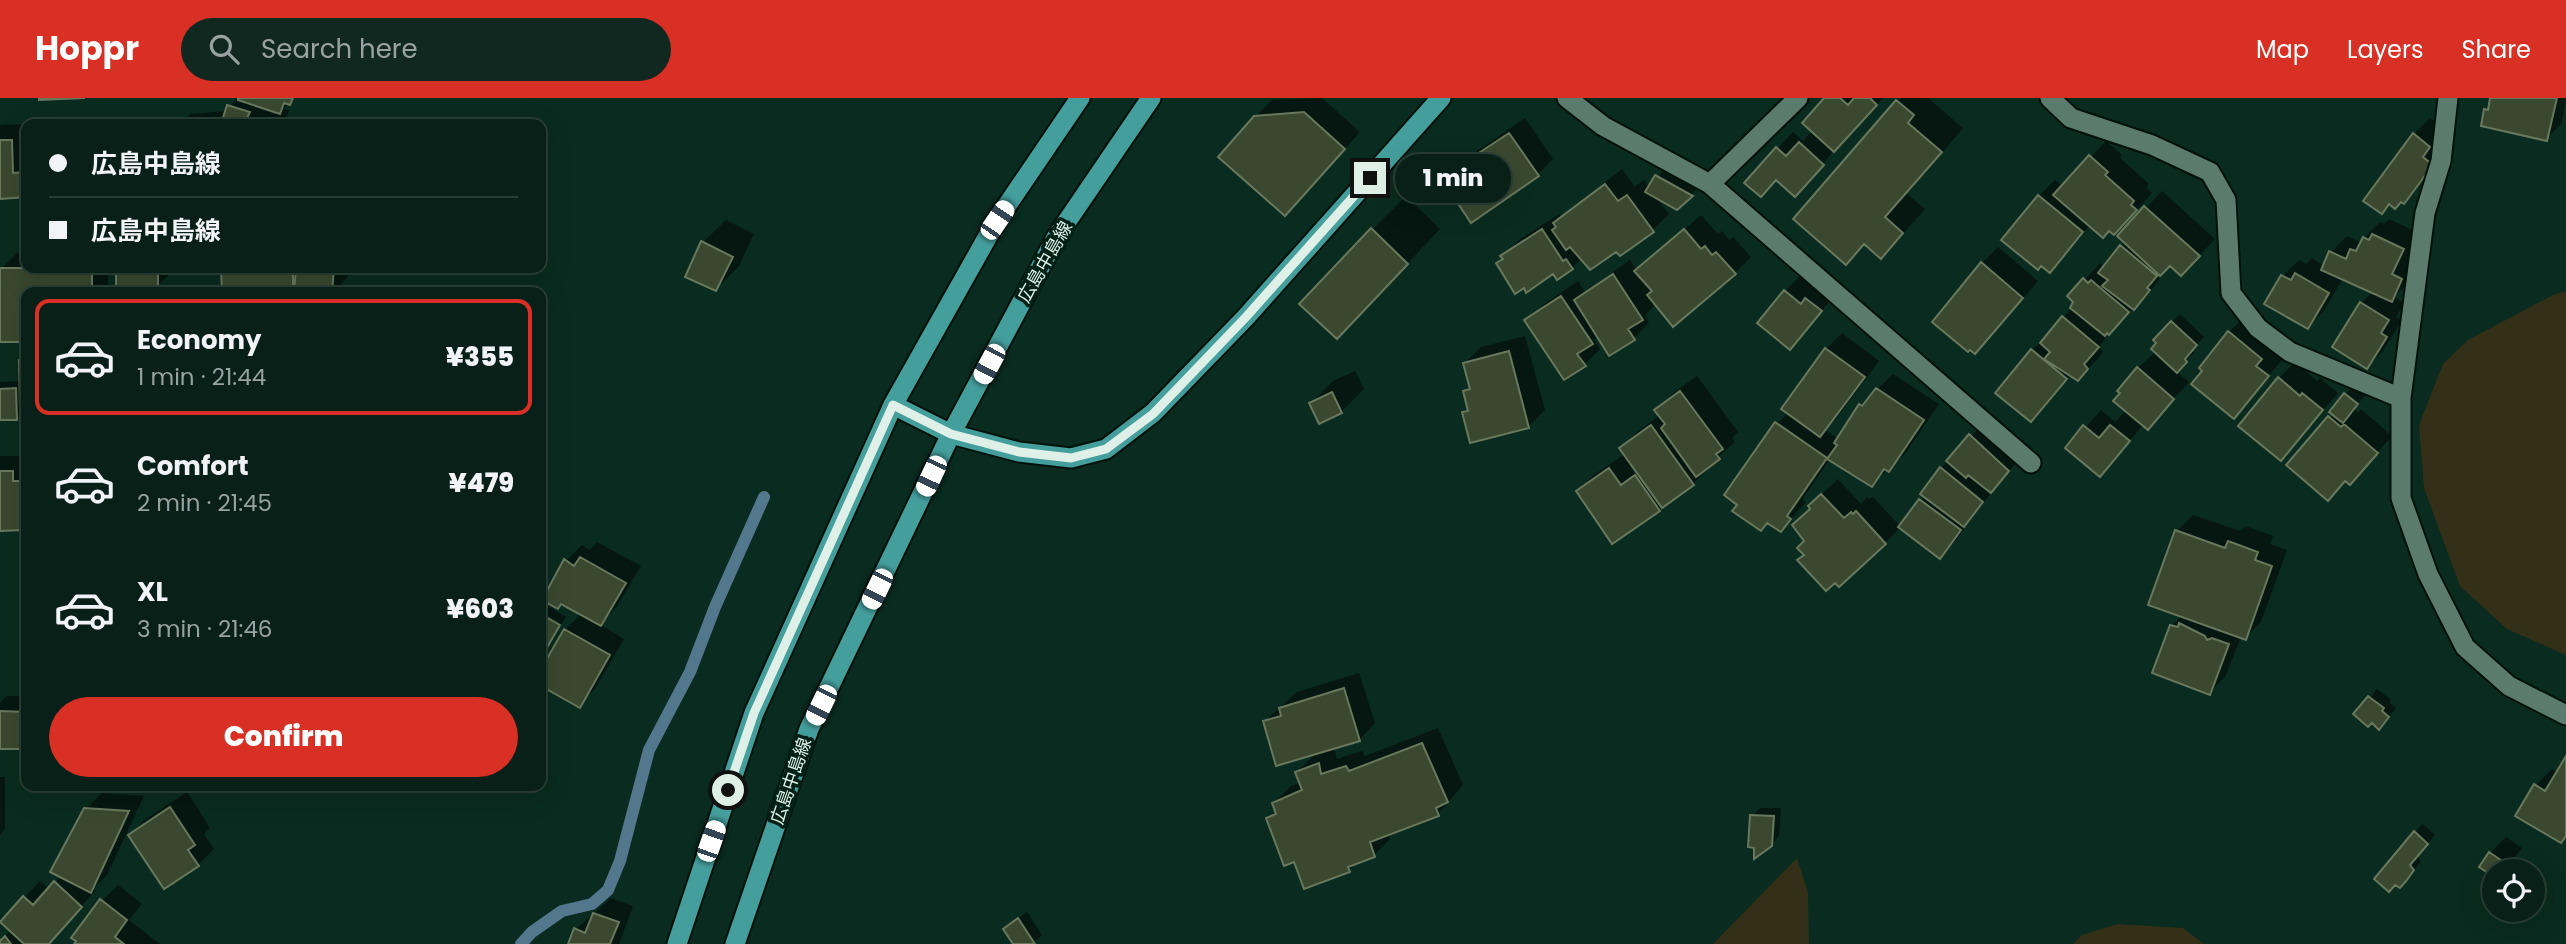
<!DOCTYPE html>
<meta charset="utf-8">
<style>
body{margin:0;font-family:Poppins,"Noto Sans JP",sans-serif;background:#112820;color:#f1f3f6;height:100vh;display:flex;flex-direction:column;font-size:26px;white-space:nowrap}
*{box-sizing:border-box;margin:0}
p{font-size:23px;color:#98a3a1}
.icon{flex:none;width:38px;height:38px;fill:none;stroke:currentColor;stroke-width:2;stroke-linecap:round;stroke-linejoin:round}
.map{position:relative;flex:1;overflow:hidden}
.drawer{position:absolute;left:21px;top:189px;width:525px;height:504px;display:flex;flex-direction:column;background:#082017;border-radius:14px;box-shadow:0 7px 28px #0002,0 0 0 2px #293e36}
.drawer>*{flex:none}
.hud{position:absolute;left:21px;top:21px;width:525px;height:154px;border-radius:14px;box-shadow:0 7px 28px #0002,0 0 0 2px #293e36;display:grid;align-content:center;height:154px;padding:0 28px;background:#082017}
.tools{position:absolute;left:2482px;top:761px;display:grid;gap:14px}
.tools a{display:grid;place-items:center;width:63px;height:63px;border-radius:50%;background:#082017;box-shadow:0 7px 28px #0002,0 0 0 2px #293e36;font-size:35px}
.end{position:absolute;width:32px;height:32px;margin:-16px;border:9px solid #def0e8;background:#111;box-shadow:0 0 0 4px #111}
.from{border-radius:50%}
.bubble{position:absolute;height:49px;border-radius:24px;background:#082017;box-shadow:0 7px 28px #0002,0 0 0 2px #293e36;font-size:23px;font-weight:800;line-height:49px;text-align:center}
.car{position:absolute;width:21px;height:42px;margin:-21px -10px;border-radius:9px;box-shadow:0 0 5px 2px #0007;background:linear-gradient(#fff 24%,#345 0 40%,#fff 0 76%,#345 0 86%,#fff 0)}
.hud b{display:flex;align-items:center;gap:24px;height:66px;font-size:26px}
.hud b+b{border-top:2px solid #293e36}
.hud i{width:18px;height:18px;background:#f1f3f6}
ul{padding:12px 0 0;list-style:none}
li{display:flex;align-items:center;gap:21px;height:116px;margin:0 14px 10px;padding:0 14px;border:4px solid transparent;border-radius:14px}
li div{flex:1}
li b{display:block;font-size:26px}
li em{font-style:normal;font-weight:800}
li.selected{border-color:#d93025}
li>.icon{width:63px;height:63px;stroke-width:1.5}
.action{display:flex;gap:14px;margin-top:auto;padding:14px 28px}
.action a{flex:1;height:80px;border-radius:42px;background:#d93025;color:#fff;font-size:28px;font-weight:800;line-height:80px;text-align:center}
header{display:flex;align-items:center;gap:42px;box-sizing:border-box;height:98px;padding:0 35px;background:#d93025;color:#fff}
header strong{font-size:33px}
nav{display:flex;gap:38px;margin-inline-start:auto;font-size:24px}
.search{width:490px;height:63px;background:#112820;display:flex;align-items:center;gap:18px;box-sizing:border-box;padding:0 24px;border-radius:38px;color:#98a3a1;font-size:26px}
.map>svg:first-child{display:block}
</style>
<header>
<strong>Hoppr</strong>
<div class="search"><svg class="icon" aria-label="search" viewBox="0 0 24 24"><circle cx="10" cy="10" r="6"/><path d="M15 15l6 6"/></svg>Search here</div>
<nav><a>Map</a><a>Layers</a><a>Share</a></nav>
</header>
<div class="map">
<svg width="2566" height="846" viewBox="0 0 2566 846">
<rect width="100%" height="100%" fill="#0a2b1f"/>
<path fill="#343018" d="M2566 193V557L2507 531 2460 488 2424 390 2419 327 2443 266 2468 242 2553 197Z
M1797 760 1808 795 1809 846H1713Z
M2117 826 2183 830 2204 846H2073L2082 837Z"/>
<path fill="#0007" d="M237 0H295L283 11 289 12 284 26H168L175 19H185V21L190 16 227 13Z
M1322 0 1360 34 1301 100 1255 19 1272 2Z
M1827 0H1883L1837 48 1811 81 1777 80 1747 84 1793 34 1803 43 1813 32Z
M1901 0H1930L1929 1 1963 30 1907 96 1925 111 1903 136 1881 159 1866 145 1846 165 1795 121Z
M2492 0H2566L2562 25 2546 41 2486 12 2490 7Z
M1525 20 1553 61 1537 77 1444 81 1460 65Z
M2430 20 2445 32 2447 50 2420 87 2404 103 2390 105 2382 114 2414 36Z
M120 24H144V26H118Z
M26 26V97L0 99V27Z
M2106 43 2122 57 2120 60 2149 86 2146 90 2152 95 2130 119 2091 126 2050 173 2039 98 2055 82 2063 89Z
M1665 70 1699 89 1676 110 1655 98 1669 116 1653 132 1620 156 1616 151 1582 160 1572 170 1554 174 1498 165 1519 142 1559 116 1561 119 1622 71 1635 89 1644 82 1650 90Z
M2162 93 2215 141 2197 160 2170 166 2150 194 2112 231 2099 249 2103 254 2094 265 2077 281 2070 277 2031 322 2032 253 2073 209 2075 204 2070 198 2100 165 2104 170 2125 144 2119 138Z
M1406 98 1440 131 1370 205 1372 132Z
M1701 117 1718 136 1722 133 1729 142 1733 139 1751 159 1735 175 1657 205 1645 217 1649 225 1633 241 1598 238 1594 242 1600 251 1584 267 1527 223 1543 207 1578 183 1585 194 1630 162 1637 173Z
M2389 121 2419 135 2407 160 2417 165 2407 186 2394 199 2404 205 2396 219 2402 222 2383 253 2367 269 2361 205 2373 194 2343 180 2324 213 2308 229 2267 206 2283 178 2299 162 2306 166 2312 160 2324 168 2331 154 2347 138 2360 144 2380 124 2384 126Z
M726 122 754 136 739 168 716 191 703 144Z
M1998 149 2038 183 1991 238 1970 250 1982 165Z
M26 154V170H108V194H26V242H0L1 171 17 155Z
M118 170H174V172L157 188H140V191L165 194H119L124 189H118Z
M222 170H348L347 180 333 194H252L222 186Z
M1801 177 1836 196 1790 250 1785 193Z
M2180 216 2204 239 2191 252 2194 255 2176 273 2189 284 2148 329 2144 326 2100 376 2068 349 2101 312 2115 324 2127 312 2138 270 2156 253 2172 224Z
M2245 218 2283 261 2233 319 2229 234Z
M1842 235 1879 263 1836 321 1825 332 1839 341 1861 307 1893 276 1939 306 1905 356 1871 387 1830 361 1802 402 1806 404 1781 432 1777 326 1789 314 1826 251Z
M1525 238 1545 312 1529 328 1472 343 1464 315 1469 310 1465 294 1471 288 1465 265 1481 249Z
M26 257V308L16 320H0V284L21 283V262Z
M2295 264 2317 283 2320 280 2338 295 2281 360 2279 280Z
M1355 273 1364 291 1341 314 1311 305 1333 283Z
M1697 278 1738 334 1732 340 1735 344 1708 368 1709 370 1693 386 1659 412 1578 393 1594 377 1625 356 1621 350 1637 334 1660 317 1656 312 1672 296Z
M2353 288 2365 297 2354 311 2358 315 2361 311 2392 338 2350 385 2330 320 2334 316 2331 314Z
M1987 321 2024 356 1997 387 1956 442 1940 458 1901 429 1885 445 1806 456 1812 410 1810 408 1838 381 1861 406 1867 399 1869 401 1873 399 1900 428 1925 398 1922 396 1941 370Z
M0 358H26V426L22 430 0 431Z
M2193 417 2240 433 2246 428 2273 438 2270 446 2287 452 2261 524 2245 540 2241 539 2225 579 2209 595 2172 528 2182 517 2177 433Z
M597 444 641 468 616 510 600 526 624 541 595 591 579 607 541 586V575L565 532 582 515 562 504 566 463 582 447 590 452Z
M545 506 566 519 541 559V510Z
M1359 575 1375 625 1359 642 1334 649 1337 661 1362 653 1365 658 1438 630 1463 687 1438 716 1388 735 1390 741 1374 757 1357 764 1349 772 1268 721 1276 712 1274 705 1290 689 1301 684 1297 674 1317 654 1264 624 1297 594Z
M2377 591 2391 602 2389 605 2396 610 2387 621 2372 623 2356 616Z
M7 598H26V650L0 649V605Z
M2566 662V738L2561 743 2517 718 2536 687 2552 671 2558 675Z
M0 679H5V731L0 737Z
M187 694 210 730 204 736 214 751 198 767 130 737 146 721Z
M102 695 144 698 107 777 94 790 96 792 47 846H0V842L12 832 2 824 25 799 40 783 49 791 62 778 86 711Z
M1760 710H1781L1779 738 1771 747 1752 718Z
M2423 726 2435 737 2417 758 2421 763 2408 780 2415 734Z
M2506 739 2522 750 2503 774H2494L2490 755Z
M118 787 142 806 129 822 160 846H76L102 803Z
M611 800 633 808 619 846H570L576 831Z
M1027 814 1042 837 1032 846H1015L1005 831Z"/>
<g fill="none" stroke-linecap="round" stroke-linejoin="round">
<path stroke="#53788d" stroke-width="12" d="M521 846 532 834 562 813 592 806 608 792 620 763 649 652 690 574 715 509 764 399"/>
</g>
<path fill="#39482f" stroke="#68785d" stroke-width="2" d="M39 0H85L39 2Z
M238 0H293L290 7 284 5 280 16 238 2Z
M1824 0H1840L1848 7 1854 0H1870L1877 7 1834 54 1802 25Z
M2490 0H2557L2547 43 2481 28 2484 11 2488 12Z
M1896 2 1914 17 1908 25 1942 54 1885 119 1903 135 1881 161 1864 146 1846 167 1793 121Z
M227 7 250 14 247 20 267 26H221Z
M1304 14 1345 51 1285 118 1218 59 1254 18Z
M1509 35 1539 78 1471 125 1441 80Z
M2413 35 2430 49 2423 59 2433 67 2404 106 2401 104 2395 111 2389 106 2382 116 2363 103Z
M0 42H12L13 75 26 74V99L0 101Z
M1799 44 1824 67 1795 99 1776 82 1761 99 1744 85 1776 49 1786 58Z
M2089 57 2108 74 2105 77 2134 103 2131 107 2137 112 2114 137 2109 133 2103 140 2053 97Z
M1655 77 1693 98 1677 112 1645 94Z
M1605 86 1618 103 1627 97 1654 134 1620 158 1616 154 1590 172 1570 149 1566 152 1552 132 1556 129 1553 125Z
M2038 97 2083 134 2050 175 2041 168 2038 172 2001 142Z
M2144 108 2200 158 2181 178 2170 168 2160 178 2117 138Z
M1371 130 1408 166 1337 241 1299 206Z
M1542 131 1563 163 1566 161 1573 171 1557 182 1553 176 1526 195 1524 190 1515 196 1496 165 1503 161 1500 158Z
M1684 131 1701 151 1705 148 1712 157 1716 154 1736 176 1673 229 1647 197 1652 193 1634 173Z
M2372 136 2404 151 2392 176 2402 181 2392 204 2321 172 2329 153 2346 161 2350 151 2356 153 2363 139 2369 142Z
M701 143 733 159 716 193 685 179Z
M2120 147 2157 178 2147 190 2150 192 2134 212 2102 188 2108 182 2098 175Z
M1981 164 2023 200 1975 256 1970 252 1968 254 1932 224Z
M0 170H92V194H26V244H0Z
M116 170H158V190L116 191Z
M221 170H293V194H222Z
M296 170 334 171 332 194H294Z
M2295 175 2329 195 2308 231 2264 206 2281 177 2291 182Z
M1613 176 1643 222 1628 231 1635 242 1609 258 1574 202Z
M2083 180 2088 185 2091 182 2129 214 2109 237 2107 235 2105 238 2070 210 2073 204 2067 198Z
M1784 192 1801 206 1805 200 1822 213 1790 252 1757 225Z
M1561 198 1593 246 1577 256 1586 268 1564 282 1524 222Z
M2360 204 2389 222 2381 235 2387 239 2367 271 2332 249Z
M2062 218 2099 249 2084 266 2088 271 2078 283 2044 261 2050 254 2040 245Z
M2171 223 2197 247 2185 261 2187 264 2177 275 2151 251 2156 245 2153 242Z
M2228 233 2262 261 2256 268 2269 278 2234 321 2191 286 2202 273 2199 270Z
M1825 250 1865 279 1820 339 1781 311Z
M2031 251 2067 281 2031 324 1995 295Z
M1509 253 1529 330 1470 345 1462 314 1468 313 1463 293 1470 291 1463 265Z
M26 261V310H20L19 262Z
M2137 269 2174 301 2148 332 2113 303 2120 295 2117 293Z
M2278 279 2300 298 2302 295 2323 312 2281 363 2238 328Z
M16 290 17 322H0V291Z
M1876 290 1924 322 1889 374 1884 371 1872 389 1827 361 1837 347 1834 345 1859 306 1862 308Z
M1680 293 1723 351 1716 356 1720 361 1696 379 1661 330 1665 326 1654 312Z
M1332 294 1342 315 1319 326 1309 305Z
M2344 295 2358 306 2343 325 2329 314Z
M2328 318 2341 329 2344 326 2378 355 2350 387 2345 383 2328 403 2286 367Z
M1775 324 1827 360 1787 418 1791 421 1781 434 1767 425 1761 433 1732 413 1737 407 1724 397Z
M1651 327 1694 387 1662 410 1619 350Z
M2083 327 2099 340 2110 327 2130 343 2100 379 2065 350Z
M1969 336 2009 373 1991 395 1968 377 1966 380 1946 363Z
M1940 369 1983 404 1964 429 1920 396Z
M1609 370 1621 387 1635 377 1660 413 1612 446 1576 393Z
M0 373H13V383H22L23 432 0 433Z
M1821 396 1844 420 1851 414 1853 416 1856 413 1886 446 1839 489 1835 485 1826 493 1797 462 1804 457 1797 450 1804 443 1792 427 1810 411 1808 408Z
M1919 401 1961 432 1940 461 1898 429Z
M2175 432 2225 450 2228 443 2258 454 2255 462 2272 468 2246 542 2148 507Z
M580 459 626 485 601 528 561 506 558 511 542 502 564 461 574 468Z
M541 516 560 527 541 560Z
M2179 525 2205 538 2207 542 2212 540 2229 546 2210 597 2152 575 2170 527 2178 529Z
M564 531 610 557 580 610 541 588V571Z
M1344 590 1360 643 1276 668 1263 623 1281 618 1279 610Z
M2368 598 2384 610 2382 613 2389 619 2379 632 2372 625 2368 629 2353 616Z
M0 613 26 614V651H0Z
M1422 645 1448 704 1436 710 1439 718 1370 744 1375 759 1348 769 1350 774 1304 791 1294 764 1284 768 1266 720 1276 716 1272 705 1302 692 1295 674 1319 665 1321 676 1346 668 1349 673Z
M2566 658V738L2561 745 2515 718 2534 686 2545 693Z
M170 709 195 747 188 752 199 768 164 791 128 737Z
M84 710 129 713 91 795 50 774Z
M1750 717 1774 718 1772 748 1754 761V750L1748 749Z
M2414 733 2428 746 2410 767 2414 772 2407 782 2400 790 2395 787 2389 794 2374 781Z
M2489 754 2508 767 2503 774H2494V779L2479 769Z
M54 783 82 809 49 846H24L0 824 23 798 33 807Z
M100 801 127 822 115 839 124 846H74L76 843 71 840Z
M593 815 619 824 610 846H568L574 830 585 835Z
M1018 820 1035 846H1013L1003 831Z
M5 838 11 846H0V843Z"/>
<g fill="none" stroke-linecap="round" stroke-linejoin="round">
<g stroke="#00120a" stroke-width="23">
<path id="minor" d="M1567 0 1603 28 1710 86 2031 365
M2050 0 2071 20 2152 47 2210 74 2226 102 2231 195 2258 230 2290 254 2401 300
M2448 0 2441 63 2425 115 2401 300V400L2428 476 2465 549 2509 588 2566 617
M1710 86 1798 0"/>
</g>
<g stroke="#00120a" stroke-width="23">
<path id="primary" d="M893 307 951 336 1019 354 1071 360 1106 351 1153 315 1246 219 1441 0
M677 846 754 615 893 307 997 122 1080 0
M735 846 809 631 951 336 1057 138 1151 0"/>
</g>
<use href="#minor" stroke="#5a7b6d" stroke-width="19"/>
<use href="#primary" stroke="#449e9c" stroke-width="19"/>
</g>
<g fill="none" stroke-linecap="round" stroke-linejoin="round">
<path stroke="#def0e8" stroke-width="9" d="M728 692 754 615 893 307 951 336 1019 354 1071 360 1106 351 1153 316 1246 219 1370 80"/>
</g>
<g text-anchor="middle" stroke-width="7" stroke-linejoin="round" paint-order="stroke">
<g font-size="18" fill="#def0e8" stroke="#012116">
<text transform="translate(1045 164) rotate(-60)" y="6">広島中島線</text>
<text transform="translate(791 683) rotate(-71)" y="6">広島中島線</text>
</g>
</g>
</svg>
<div class="tools">
<a><svg class="icon" aria-label="locate" viewBox="0 0 24 24"><circle cx="12" cy="12" r="6"/><path d="M12 2v4M12 18v4M2 12h4M18 12h4"/></svg></a>
</div>
<i class="end from" style="left:728px;top:692px"></i>
<i class="end" style="left:1370px;top:80px"></i>
<div class="bubble" style="left:1395px;top:56px;width:116px">1 min</div>
<i class="car" style="left:997px;top:122px;rotate:34deg"></i>
<i class="car" style="left:989px;top:266px;rotate:208deg"></i>
<i class="car" style="left:931px;top:378px;rotate:205deg"></i>
<i class="car" style="left:877px;top:491px;rotate:206deg"></i>
<i class="car" style="left:821px;top:607px;rotate:206deg"></i>
<i class="car" style="left:711px;top:743px;rotate:19deg"></i>
<div class="hud">
<b><i class="from"></i>広島中島線</b>
<b><i></i>広島中島線</b>
</div>
<section class="drawer">
<ul>
<li class="selected"><svg class="icon" aria-label="car" viewBox="0 0 24 24"><path d="M5 17H2v-5l4-1 3-4h7l3 4 3 1v5h-3M9 17h6M6 11h13"/><circle cx="7" cy="17" r="2"/><circle cx="17" cy="17" r="2"/></svg><div><b>Economy</b><p>1 min · 21:44</p></div><em>¥355</em></li>
<li><svg class="icon" aria-label="car" viewBox="0 0 24 24"><path d="M5 17H2v-5l4-1 3-4h7l3 4 3 1v5h-3M9 17h6M6 11h13"/><circle cx="7" cy="17" r="2"/><circle cx="17" cy="17" r="2"/></svg><div><b>Comfort</b><p>2 min · 21:45</p></div><em>¥479</em></li>
<li><svg class="icon" aria-label="car" viewBox="0 0 24 24"><path d="M5 17H2v-5l4-1 3-4h7l3 4 3 1v5h-3M9 17h6M6 11h13"/><circle cx="7" cy="17" r="2"/><circle cx="17" cy="17" r="2"/></svg><div><b>XL</b><p>3 min · 21:46</p></div><em>¥603</em></li>
</ul>
<div class="action"><a>Confirm</a></div>
</section>
</div>
